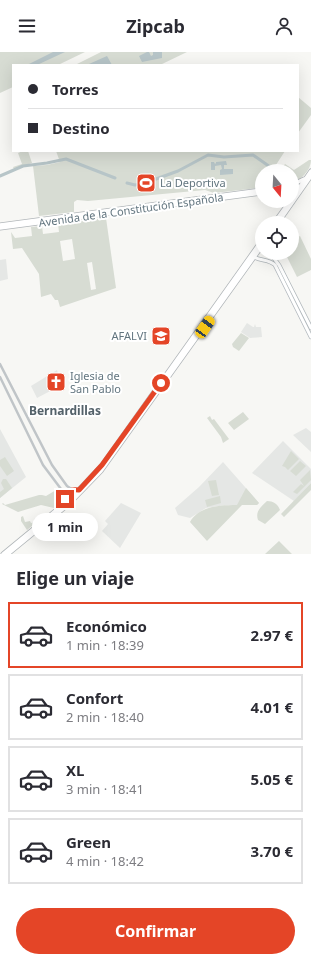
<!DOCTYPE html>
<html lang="es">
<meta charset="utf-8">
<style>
body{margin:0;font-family:"Noto Sans",sans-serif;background:#f2f2f3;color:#2b2b33;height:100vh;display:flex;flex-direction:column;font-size:15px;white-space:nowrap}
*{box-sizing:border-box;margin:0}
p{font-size:13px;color:#7c7c81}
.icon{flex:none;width:22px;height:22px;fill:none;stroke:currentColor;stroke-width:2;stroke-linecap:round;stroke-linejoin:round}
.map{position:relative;height:502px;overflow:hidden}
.panel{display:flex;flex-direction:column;background:#fff;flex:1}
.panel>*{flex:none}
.guide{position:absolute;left:12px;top:12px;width:287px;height:88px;border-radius:0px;box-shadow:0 4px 16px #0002;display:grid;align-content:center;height:88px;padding:0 16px;background:#fff}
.needle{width:26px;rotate:162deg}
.controls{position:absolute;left:255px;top:112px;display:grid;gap:8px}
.controls a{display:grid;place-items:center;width:44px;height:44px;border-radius:50%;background:#fff;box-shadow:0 4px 16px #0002;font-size:20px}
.end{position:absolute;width:18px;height:18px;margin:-9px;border:5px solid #e44527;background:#fff;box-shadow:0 0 0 2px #fff}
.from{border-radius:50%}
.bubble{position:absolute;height:28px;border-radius:14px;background:#fff;box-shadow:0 4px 16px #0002;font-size:13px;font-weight:700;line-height:28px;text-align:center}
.car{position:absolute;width:12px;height:24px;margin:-12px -6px;border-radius:5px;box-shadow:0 0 3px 1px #0007;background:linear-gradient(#f5c518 24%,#345 0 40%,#f5c518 0 76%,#345 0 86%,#f5c518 0)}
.guide b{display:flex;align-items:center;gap:14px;height:38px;font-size:15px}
.guide b+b{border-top:1px solid #e1e1e2}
.guide i{width:10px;height:10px;background:#2b2b33}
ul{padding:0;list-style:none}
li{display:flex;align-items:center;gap:12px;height:66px;margin:0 8px 6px;padding:0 8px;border:2px solid #e1e1e2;border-radius:0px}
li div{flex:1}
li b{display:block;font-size:15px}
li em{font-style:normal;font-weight:700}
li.selected{border-color:#e44527}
li>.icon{width:36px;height:36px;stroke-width:1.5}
h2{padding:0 16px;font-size:18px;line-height:48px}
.cta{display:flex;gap:8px;margin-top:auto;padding:8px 16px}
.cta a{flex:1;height:46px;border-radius:24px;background:#e44527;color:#fff;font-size:16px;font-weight:700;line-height:46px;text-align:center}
header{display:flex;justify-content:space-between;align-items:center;height:52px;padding:0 16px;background:#fff;font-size:18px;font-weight:700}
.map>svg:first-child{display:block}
</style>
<header><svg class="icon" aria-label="menu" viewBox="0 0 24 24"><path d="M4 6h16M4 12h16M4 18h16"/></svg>Zipcab<svg class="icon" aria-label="person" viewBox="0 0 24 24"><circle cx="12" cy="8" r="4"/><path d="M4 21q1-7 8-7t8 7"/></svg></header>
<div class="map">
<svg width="311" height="502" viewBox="0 0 311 502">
<rect width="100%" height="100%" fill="#f7f7f4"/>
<path fill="#e5e7e5" d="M6 207 8 227 0 229V208Z
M247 271 253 275H254L255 272 256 275H261L262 285 250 286 241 280Z
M57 318 59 325H54L50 329 51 333 55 336 54 337 37 346 31 334Z
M306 376 311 380V400L293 383Z
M0 377 26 425 0 446Z
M283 389 311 417V431L294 449 252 421Z
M223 410 259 451 257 453H225L206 456 190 466 178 463 175 456 199 435Z
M121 451 141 461 120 496 102 479 108 472 105 469Z"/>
<path fill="#d7dcd3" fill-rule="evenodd" d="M0 0H85L58 13H13V35L0 41Z
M101 0H187L160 13H75Z
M298 45 311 56V63L298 81Z
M23 99H28L32 111 14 117 13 115 22 112 18 101Z
M56 99H285L272 119H262V129L257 130 258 136 214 141 205 138 88 149 77 148 74 150V160L39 164 33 114 47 113 60 110Z
M309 108H311C311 118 301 128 292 131V119H280L285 112 294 118Z
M106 166 116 236 60 255 58 248H55L51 242 41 245 39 222 22 196 13 197 11 180 15 186 32 184 31 175 42 174 43 182 59 180 58 172ZM72 187 75 207 63 209 60 189ZM92 210 96 237 91 238 87 211Z
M300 184 311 207V218L297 225 285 201H292V188Z
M241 281 249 286 239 299 233 295 232 292Z
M243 360 249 367 234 378 228 371Z
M210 364 212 368 214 367 229 387 223 391 221 385 207 366Z
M291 399 299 407 288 418 285 415 282 414Z
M5 405 14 419 7 424 0 414V408Z
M300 409 306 414 296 424 290 419Z
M310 418 311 428 297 442 293 440 301 432 304 434 300 428Z
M3 427H6L12 436 0 446V440L4 437 1 431Z
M216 428 219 443 212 444 208 429Z
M311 431V438L284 465 281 462Z
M246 436 259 451 257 453H242L207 489 190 470C199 454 220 453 237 453Z
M56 438 61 448 59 452 54 456 41 453 18 460 2 452 3 451 5 453 39 443H42L46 444Z
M220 444 221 451 207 455 205 448Z
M267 449C273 449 278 452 280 458L265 472 258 468C255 459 261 455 267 449Z
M23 464 25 470 30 469 31 471 35 470 34 467 44 464 27 478 21 469V465Z
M279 489 292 502H265Z"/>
<path fill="#b7c5c8" d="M53 0H65L37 13H27Z
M147 0H149L151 4 153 3V0H162V6L142 10 139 4Z
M107 4 112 13H90L89 12Z
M226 109 227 113H224V117H233V122L220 123V118L222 117 221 113 215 114V118H211V110H214L215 112 216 111V110Z"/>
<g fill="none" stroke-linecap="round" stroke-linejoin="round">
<path stroke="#b7c5c8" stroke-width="3" d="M0 124 23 114 47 111 66 107 115 126
M156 127 178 119 208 103 224 105 253 103 273 117
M149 130 153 128
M127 131 135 133 146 131"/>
<g stroke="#b0b7bb" stroke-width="4.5">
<path id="secondary" d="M270 201 279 213 311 276
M254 205C261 209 269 207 275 213L311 285"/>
</g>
<g stroke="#b1b6b9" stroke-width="5">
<path id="trunk" d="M292 133 304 127
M292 137H300
M292 146 311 119
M274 171 290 149
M278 171 311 124
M0 173 262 138
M0 176 262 141
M3 502 71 446 102 413 262 188
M8 502 69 452 101 419 262 194"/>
</g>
<path stroke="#c0c5c8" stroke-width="2.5" d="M0 312 52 413 67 434 73 438H78
M0 325 43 413 61 437 67 450
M65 444 68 440 73 438"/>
<use href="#secondary" stroke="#fff" stroke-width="3"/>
<use href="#trunk" stroke="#fff" stroke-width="3.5"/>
</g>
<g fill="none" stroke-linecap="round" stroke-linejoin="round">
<path stroke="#e44527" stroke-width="5" d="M65 447C65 439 71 437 79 438L102 413 161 331"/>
</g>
<defs>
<g id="stadium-square" transform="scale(1)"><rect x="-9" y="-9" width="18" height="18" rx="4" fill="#e44527" stroke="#fff"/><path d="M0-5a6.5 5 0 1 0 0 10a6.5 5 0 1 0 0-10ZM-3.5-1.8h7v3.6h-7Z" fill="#fff"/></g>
<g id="university-square" transform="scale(1)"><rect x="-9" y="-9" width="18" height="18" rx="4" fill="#e44527" stroke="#fff"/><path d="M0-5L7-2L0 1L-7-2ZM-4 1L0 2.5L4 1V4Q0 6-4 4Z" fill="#fff"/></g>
<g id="church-square" transform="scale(1)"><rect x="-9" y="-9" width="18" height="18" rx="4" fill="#e44527" stroke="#fff"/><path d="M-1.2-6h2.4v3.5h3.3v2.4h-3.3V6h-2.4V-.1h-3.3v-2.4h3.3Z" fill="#fff"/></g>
</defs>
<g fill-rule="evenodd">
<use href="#stadium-square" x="146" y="131"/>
<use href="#university-square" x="161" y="284"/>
<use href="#church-square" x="56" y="330"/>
</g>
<g text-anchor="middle" stroke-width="4" stroke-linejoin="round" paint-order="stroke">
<g font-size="11" fill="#62757f" stroke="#fff" text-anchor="start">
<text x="160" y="135">La Deportiva</text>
<text x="147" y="288" text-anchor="end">AFALVI</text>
<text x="70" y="328">Iglesia de<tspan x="70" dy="13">San Pablo</tspan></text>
</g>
<g font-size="11" fill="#62757f" stroke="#fff">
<text transform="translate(131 158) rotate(-8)" y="4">Avenida de la Constitución Española</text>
</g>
<g font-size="12" font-weight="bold" fill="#54626a" stroke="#fff">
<text x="65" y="363">Bernardillas</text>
</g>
</g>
</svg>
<div class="controls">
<a><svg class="needle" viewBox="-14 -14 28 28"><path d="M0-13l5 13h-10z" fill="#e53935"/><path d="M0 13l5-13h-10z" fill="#7c7c81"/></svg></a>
<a><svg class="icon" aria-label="locate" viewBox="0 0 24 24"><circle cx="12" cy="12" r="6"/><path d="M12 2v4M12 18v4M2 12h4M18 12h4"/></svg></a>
</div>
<i class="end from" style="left:161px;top:331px"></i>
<i class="end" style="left:65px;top:447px"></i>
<div class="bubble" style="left:32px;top:461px;width:66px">1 min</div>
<i class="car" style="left:205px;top:275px;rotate:35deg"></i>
<div class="guide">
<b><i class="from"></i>Torres</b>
<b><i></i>Destino</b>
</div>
</div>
<section class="panel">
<h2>Elige un viaje</h2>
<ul>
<li class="selected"><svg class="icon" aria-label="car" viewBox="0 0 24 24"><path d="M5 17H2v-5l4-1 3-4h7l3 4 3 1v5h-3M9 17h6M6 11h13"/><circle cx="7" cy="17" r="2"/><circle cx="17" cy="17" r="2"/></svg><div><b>Económico</b><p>1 min · 18:39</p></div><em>2.97 €</em></li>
<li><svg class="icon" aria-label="car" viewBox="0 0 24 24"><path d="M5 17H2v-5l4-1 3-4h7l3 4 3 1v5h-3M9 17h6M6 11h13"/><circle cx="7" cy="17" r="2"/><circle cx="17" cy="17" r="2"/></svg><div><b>Confort</b><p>2 min · 18:40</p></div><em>4.01 €</em></li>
<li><svg class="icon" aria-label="car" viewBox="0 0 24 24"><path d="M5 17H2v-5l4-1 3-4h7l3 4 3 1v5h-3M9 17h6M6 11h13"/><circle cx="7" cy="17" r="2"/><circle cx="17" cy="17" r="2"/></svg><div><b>XL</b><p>3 min · 18:41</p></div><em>5.05 €</em></li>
<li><svg class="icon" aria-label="car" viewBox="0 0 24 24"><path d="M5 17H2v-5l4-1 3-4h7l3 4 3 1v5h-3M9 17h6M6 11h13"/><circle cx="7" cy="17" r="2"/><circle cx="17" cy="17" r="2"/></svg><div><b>Green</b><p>4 min · 18:42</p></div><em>3.70 €</em></li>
</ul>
<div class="cta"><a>Confirmar</a></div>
</section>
